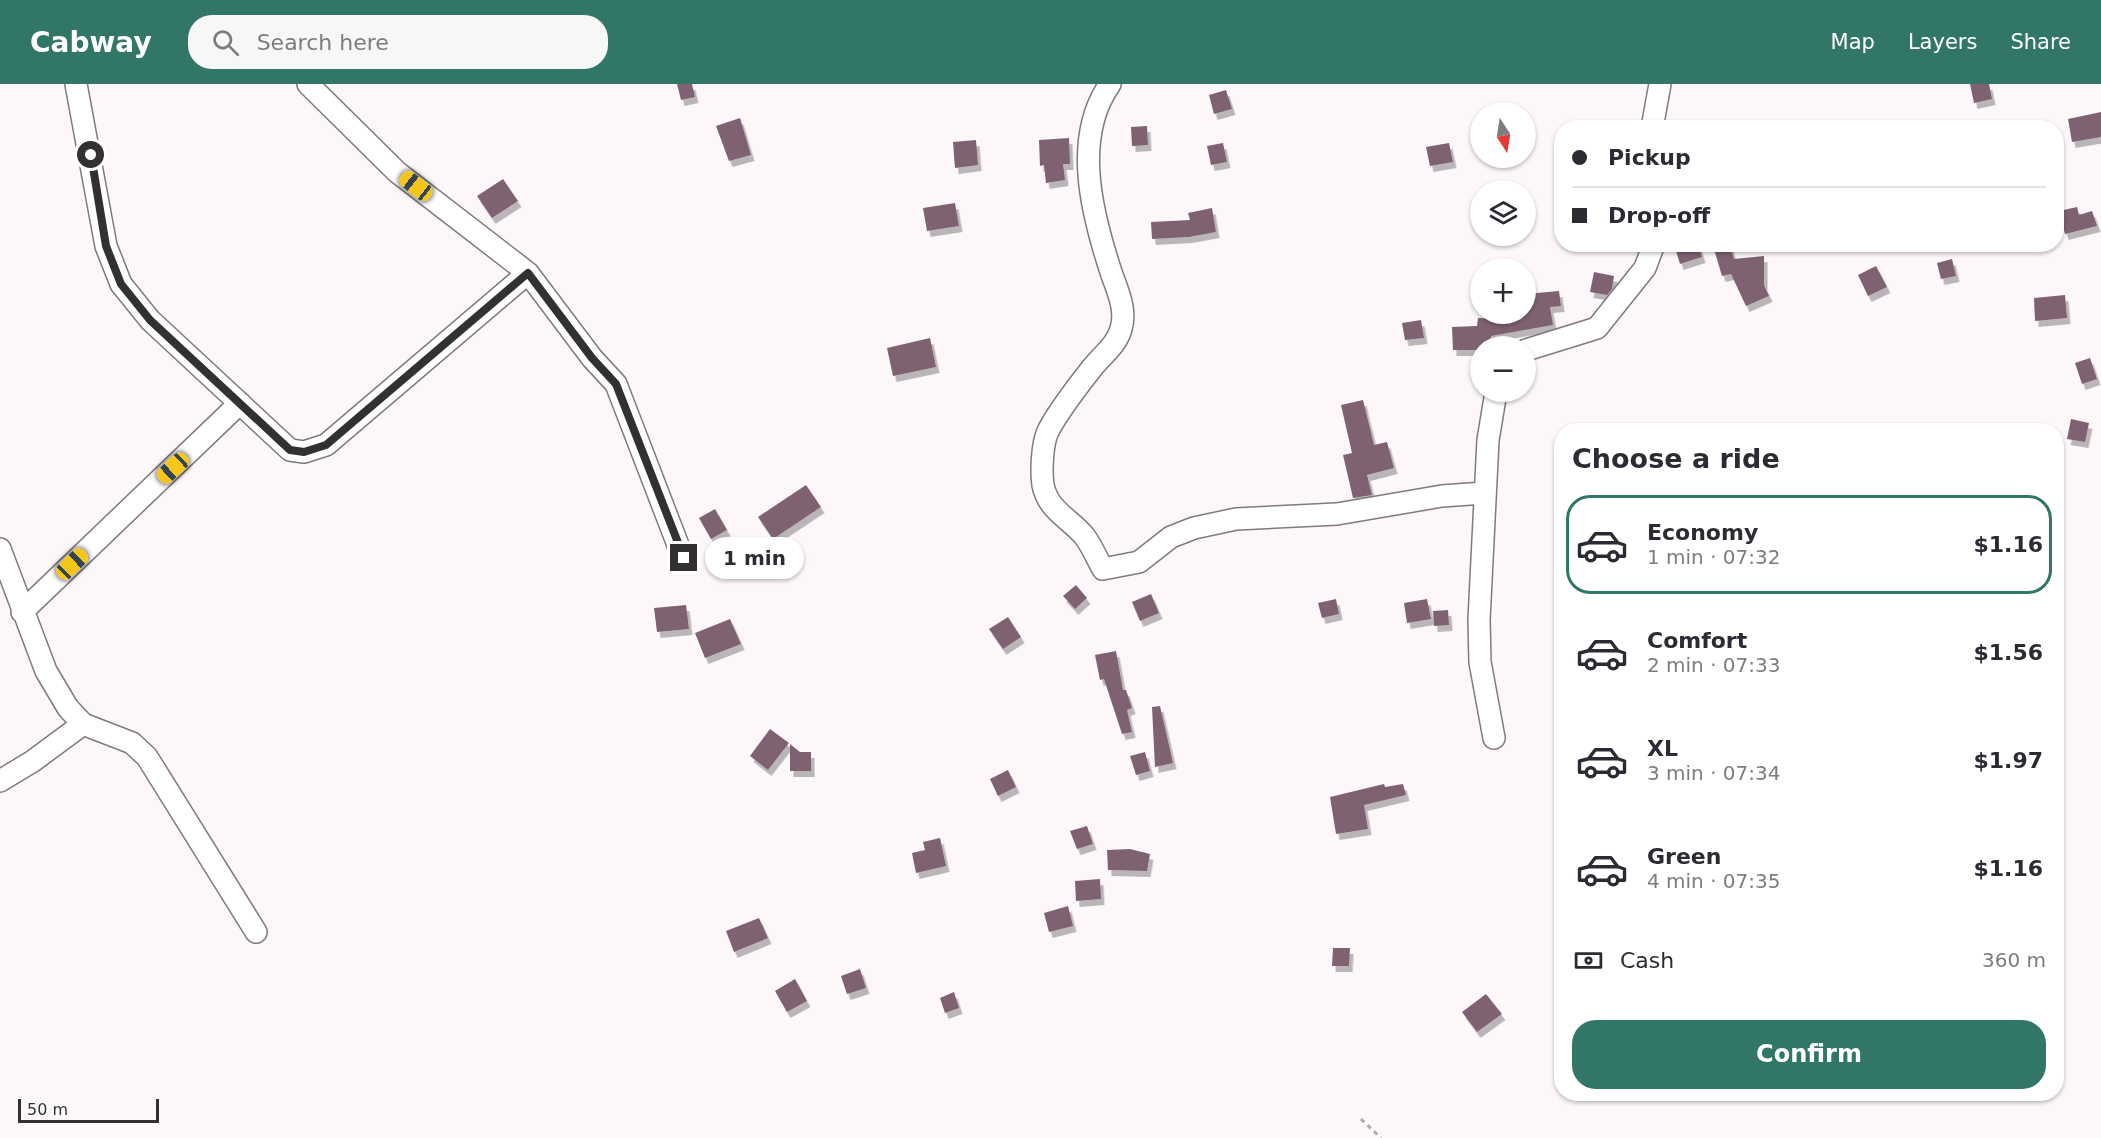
<!DOCTYPE html>
<meta charset="utf-8">
<style>
body{margin:0;font-family:"DejaVu Sans",sans-serif;background:#f7f7f7;color:#2b2b33;height:100vh;display:flex;flex-direction:column;font-size:22px;white-space:nowrap}
*{box-sizing:border-box;margin:0}
p{font-size:20px;color:#7c7c81}
.icon{flex:none;width:33px;height:33px;fill:none;stroke:currentColor;stroke-width:2;stroke-linecap:round;stroke-linejoin:round}
.map{position:relative;flex:1;overflow:hidden}
.panel{position:absolute;left:1554px;top:339px;width:510px;height:678px;display:flex;flex-direction:column;background:#fff;border-radius:24px;box-shadow:0 2px 4px #0004}
.panel>*{flex:none}
.top-card{position:absolute;left:1554px;top:36px;width:510px;height:132px;border-radius:24px;box-shadow:0 2px 4px #0004;display:grid;align-content:center;height:132px;padding:0 18px;background:#fff}
.needle{width:39px;rotate:168deg}
.controls{position:absolute;left:1470px;top:18px;display:grid;gap:12px}
.controls a{display:grid;place-items:center;width:66px;height:66px;border-radius:50%;background:#fff;box-shadow:0 2px 4px #0004;font-size:30px}
.scale{position:absolute;left:18px;bottom:15px;width:141px;box-sizing:border-box;padding-left:6px;border:3px solid #323031;border-top:0;font-size:16px;line-height:21px;white-space:nowrap;color:#323031;-webkit-text-stroke:4px #fff;paint-order:stroke}
.end{position:absolute;width:27px;height:27px;margin:-14px;border:8px solid #323031;background:#fff;box-shadow:0 0 0 3px #fff}
.from{border-radius:50%}
.bubble{position:absolute;height:42px;border-radius:21px;background:#fff;box-shadow:0 2px 4px #0004;font-size:20px;font-weight:800;line-height:42px;text-align:center}
.car{position:absolute;width:18px;height:36px;margin:-18px -9px;border-radius:8px;box-shadow:0 0 4px 2px #0007;background:linear-gradient(#f5c518 24%,#345 0 40%,#f5c518 0 76%,#345 0 86%,#f5c518 0)}
.top-card b{display:flex;align-items:center;gap:21px;height:57px;font-size:22px}
.top-card b+b{border-top:2px solid #e1e1e2}
.top-card i{width:15px;height:15px;background:#2b2b33}
ul{padding:0;list-style:none}
li{display:flex;align-items:center;gap:18px;height:99px;margin:0 12px 9px;padding:0 6px;border:3px solid transparent;border-radius:24px}
li div{flex:1}
li b{display:block;font-size:22px}
li em{font-style:normal;font-weight:800}
li.active{border-color:#327668}
li>.icon{width:54px;height:54px;stroke-width:1.5}
h2{padding:0 18px;font-size:27px;line-height:72px}
.pay{display:flex;align-items:center;gap:15px;height:66px;padding:0 18px;font-size:22px}
.pay p{margin-inline-start:auto}
.action{display:flex;gap:12px;margin-top:auto;padding:12px 18px}
.action a{flex:1;height:69px;border-radius:24px;background:#327668;color:#fff;font-size:24px;font-weight:800;line-height:69px;text-align:center}
header{display:flex;align-items:center;gap:36px;box-sizing:border-box;height:84px;padding:0 30px;background:#327668;color:#fff}
header strong{font-size:28px}
nav{display:flex;gap:33px;margin-inline-start:auto;font-size:21px}
.search{width:420px;height:54px;background:#f7f7f7;display:flex;align-items:center;gap:15px;box-sizing:border-box;padding:0 21px;border-radius:24px;color:#7c7c81;font-size:22px}
.map>svg:first-child{display:block}
</style>
<header>
<strong>Cabway</strong>
<div class="search"><svg class="icon" aria-label="search" viewBox="0 0 24 24"><circle cx="10" cy="10" r="6"/><path d="M15 15l6 6"/></svg>Search here</div>
<nav><a>Map</a><a>Layers</a><a>Share</a></nav>
</header>
<div class="map">
<svg width="2101" height="1054" viewBox="0 0 2101 1054">
<defs>
<filter id="shadow"><feDropShadow dx="3.5" dy="6" stdDeviation="0" flood-color="#0004"/></filter>
</defs>
<rect width="100%" height="100%" fill="#fdf7fa"/>
<path fill="#7e6272" filter="url(#shadow)" d="M677 0H692L695 13 681 16Z
M1970 0H1989L1992 15 1974 19Z
M1226 6 1232 25 1214 30 1209 11Z
M2101 28V53L2072 58 2068 35Z
M740 34 751 71 729 77 716 42Z
M1147 42 1148 61 1132 62 1131 43Z
M1069 54 1070 80H1063L1065 96 1046 99 1044 81 1040 82 1039 56Z
M976 56 978 81 955 84 953 58Z
M1223 59 1227 78 1211 81 1207 62Z
M1449 59 1453 78 1430 82 1426 63Z
M503 95 518 117 492 134 477 112Z
M955 119 959 142 927 147 923 124Z
M2077 123 2079 131 2092 127 2097 142 2065 150 2059 127Z
M1212 124 1216 148 1189 153 1152 155 1151 138 1190 136 1188 129Z
M1674 160H1698L1702 173 1680 180Z
M1730 161 1734 175 1764 172V201L1769 212 1746 222 1731 190 1722 192 1714 165Z
M1952 175 1956 192 1941 195 1937 179Z
M1876 182 1887 203 1868 212 1858 191Z
M1594 188 1614 192 1612 205 1607 211 1590 208Z
M1559 207 1561 222 1550 223 1553 241 1491 252V262H1480V266H1453L1452 243 1477 242 1478 234 1501 235 1526 230V210Z
M2065 211 2067 234 2035 237 2034 214Z
M1421 236 1424 254 1405 256 1402 239Z
M930 254 936 283 893 292 887 264Z
M2090 274 2097 295 2082 300 2075 279Z
M1363 316 1374 361 1387 358 1394 384 1367 391 1372 411 1353 414 1343 371 1352 369 1341 321Z
M2071 335 2089 339 2085 358 2067 355Z
M806 401 821 423 773 455 758 433Z
M715 425 727 446 711 455 699 434Z
M1076 501 1087 514 1075 525 1063 512Z
M1151 510 1159 529 1140 537 1132 518Z
M1336 515 1339 530 1322 534 1318 519Z
M1427 515 1431 535 1407 539 1404 519Z
M686 521 689 545 657 548 654 524Z
M1448 526 1449 541 1434 542 1433 527Z
M1008 533 1021 553 1003 565 989 545Z
M730 535 741 560 705 574 695 549Z
M1116 567 1123 606H1126L1132 624 1127 626 1132 648 1122 650 1104 595 1100 596 1095 571Z
M1160 622 1173 679 1155 683 1152 623Z
M770 645 789 659 768 686 750 672Z
M790 660 800 668H811V687H790Z
M1145 668 1150 687 1136 691 1130 672Z
M1008 686 1016 703 998 712 990 695Z
M1384 700 1385 703 1403 700 1406 711 1364 721 1368 745 1336 750 1330 713Z
M1087 742 1093 760 1077 765 1070 747Z
M940 754 946 782 916 789 912 769 925 766 923 758Z
M1130 765 1150 770 1147 787 1108 786 1107 766Z
M1100 795 1101 815 1076 817 1075 797Z
M1068 822 1073 842 1049 848 1044 829Z
M759 834 768 854 734 868 726 847Z
M1333 864H1350L1349 882H1332Z
M860 885 866 904 847 910 841 892Z
M795 895 807 917 787 928 775 907Z
M954 908 959 924 945 929 940 914Z
M1486 910 1502 930 1477 948 1462 928Z"/>
<g fill="none" stroke-linecap="round" stroke-linejoin="round">
<g stroke="#807a7d" stroke-width="24">
<path id="street" d="M76 0 106 162 121 200 150 236 290 366 304 368 326 361 528 189
M308 0 397 88 528 189 592 274 616 300 683 474
M1110 0C1072 54 1092 130 1111 188 1117 206 1127 225 1121 245 1116 262 1103 270 1092 284 1077 303 1059 326 1048 347 1042 360 1041 388 1043 401 1048 427 1071 435 1085 453 1092 462 1097 475 1103 485L1139 478 1171 453 1194 444 1236 435 1337 430 1442 412 1484 409
M1652 44 1660 0
M1526 266 1597 244 1645 184 1654 160
M0 465 46 587 68 624 83 640 132 659 147 673 256 848
M22 528 240 319
M1494 654 1480 578 1479 536 1488 356 1496 308
M0 697 33 677 83 640"/>
</g>
<path stroke="#afaaad" stroke-width="3" stroke-dasharray="4.5 4.5" stroke-linecap="butt" d="M1361 1035 1381 1054"/>
<use href="#street" stroke="#fff" stroke-width="21"/>
</g>
<g fill="none" stroke-linecap="round" stroke-linejoin="round">
<path stroke="#323031" stroke-width="8" d="M91 71 106 162 121 200 150 236 290 366 304 368 326 361 528 189 592 274 616 300 684 474"/>
</g>
</svg>
<div class="controls">
<a><svg class="needle" viewBox="-14 -14 28 28"><path d="M0-13l5 13h-10z" fill="#e53935"/><path d="M0 13l5-13h-10z" fill="#7c7c81"/></svg></a>
<a><svg class="icon" aria-label="layers" viewBox="0 0 24 24"><path d="M12 4l9 5-9 5-9-5zM3 14l9 5 9-5"/></svg></a>
<a>+</a>
<a>−</a>
</div>
<div class="scale">50 m</div>
<i class="end from" style="left:91px;top:71px"></i>
<i class="end" style="left:684px;top:474px"></i>
<div class="bubble" style="left:705px;top:453px;width:99px">1 min</div>
<i class="car" style="left:416px;top:102px;rotate:308deg"></i>
<i class="car" style="left:173px;top:384px;rotate:227deg"></i>
<i class="car" style="left:72px;top:480px;rotate:46deg"></i>
<div class="top-card">
<b><i class="from"></i>Pickup</b>
<b><i></i>Drop-off</b>
</div>
<section class="panel">
<h2>Choose a ride</h2>
<ul>
<li class="active"><svg class="icon" aria-label="car" viewBox="0 0 24 24"><path d="M5 17H2v-5l4-1 3-4h7l3 4 3 1v5h-3M9 17h6M6 11h13"/><circle cx="7" cy="17" r="2"/><circle cx="17" cy="17" r="2"/></svg><div><b>Economy</b><p>1 min · 07:32</p></div><em>$1.16</em></li>
<li><svg class="icon" aria-label="car" viewBox="0 0 24 24"><path d="M5 17H2v-5l4-1 3-4h7l3 4 3 1v5h-3M9 17h6M6 11h13"/><circle cx="7" cy="17" r="2"/><circle cx="17" cy="17" r="2"/></svg><div><b>Comfort</b><p>2 min · 07:33</p></div><em>$1.56</em></li>
<li><svg class="icon" aria-label="car" viewBox="0 0 24 24"><path d="M5 17H2v-5l4-1 3-4h7l3 4 3 1v5h-3M9 17h6M6 11h13"/><circle cx="7" cy="17" r="2"/><circle cx="17" cy="17" r="2"/></svg><div><b>XL</b><p>3 min · 07:34</p></div><em>$1.97</em></li>
<li><svg class="icon" aria-label="car" viewBox="0 0 24 24"><path d="M5 17H2v-5l4-1 3-4h7l3 4 3 1v5h-3M9 17h6M6 11h13"/><circle cx="7" cy="17" r="2"/><circle cx="17" cy="17" r="2"/></svg><div><b>Green</b><p>4 min · 07:35</p></div><em>$1.16</em></li>
</ul>
<div class="pay"><svg class="icon" aria-label="cash" viewBox="0 0 24 24"><path d="M3 7h18v10H3z"/><circle cx="12" cy="12" r="2"/></svg>Cash<p>360 m</p></div>
<div class="action"><a>Confirm</a></div>
</section>
</div>
